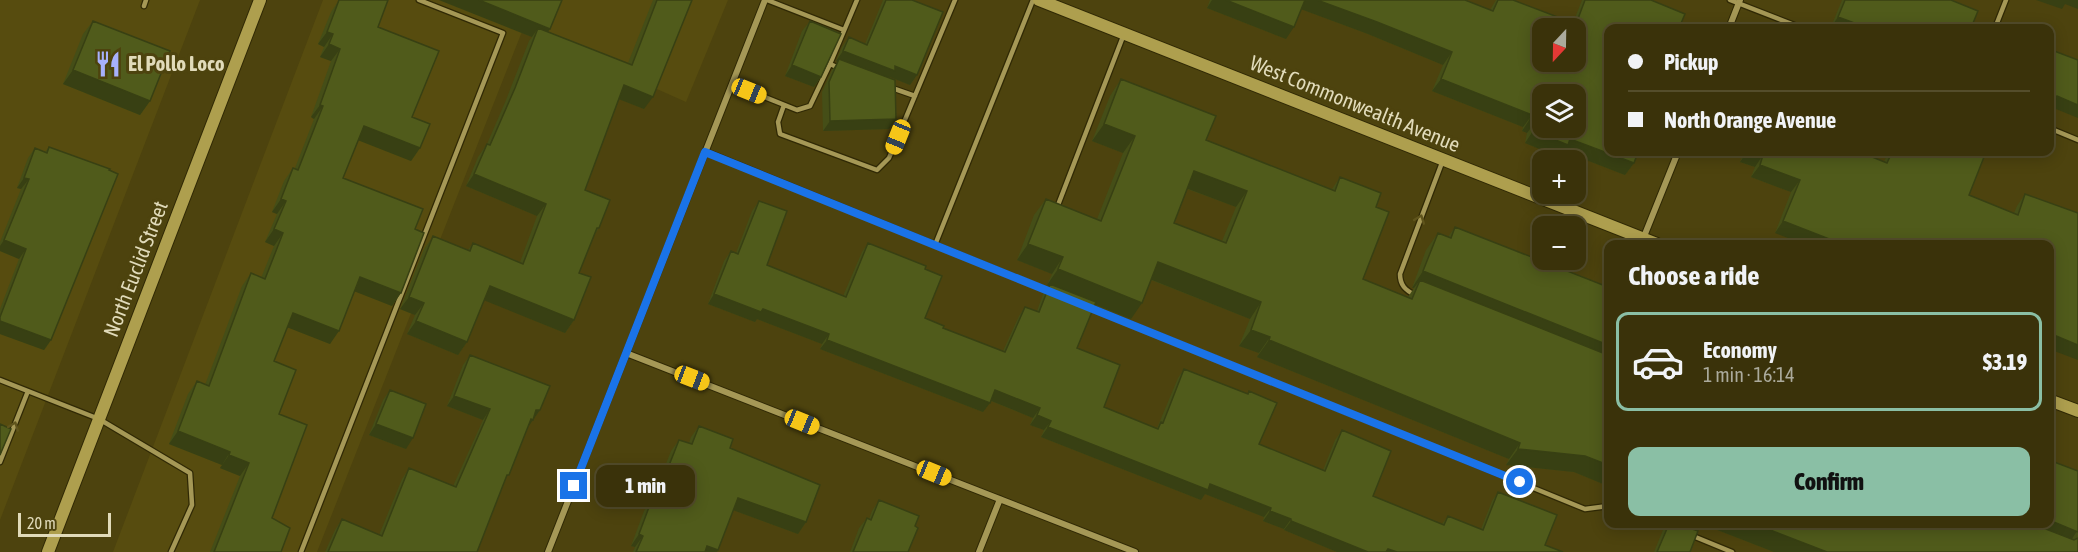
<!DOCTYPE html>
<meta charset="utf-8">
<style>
body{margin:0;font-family:"Asap Condensed",sans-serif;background:#453e18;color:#f1f3f6;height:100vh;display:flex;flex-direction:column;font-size:22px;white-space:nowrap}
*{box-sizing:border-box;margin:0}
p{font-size:20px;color:#abaa9c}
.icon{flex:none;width:33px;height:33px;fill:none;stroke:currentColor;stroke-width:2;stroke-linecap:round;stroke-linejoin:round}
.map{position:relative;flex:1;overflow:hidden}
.side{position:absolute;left:1604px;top:240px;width:450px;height:288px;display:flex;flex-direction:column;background:#3a320a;border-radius:12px;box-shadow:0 3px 15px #0003,0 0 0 2px #544d2b}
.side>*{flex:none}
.hud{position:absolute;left:1604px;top:24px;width:450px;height:132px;border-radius:12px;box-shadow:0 3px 15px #0003,0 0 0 2px #544d2b;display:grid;align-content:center;height:132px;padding:0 24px;background:#3a320a}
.needle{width:39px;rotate:202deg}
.buttons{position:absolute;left:1532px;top:18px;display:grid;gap:12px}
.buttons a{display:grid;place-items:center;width:54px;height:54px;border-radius:12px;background:#3a320a;box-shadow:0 3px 15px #0003,0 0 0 2px #544d2b;font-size:30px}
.scale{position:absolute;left:18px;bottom:15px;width:93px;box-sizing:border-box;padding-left:6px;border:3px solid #e1dbba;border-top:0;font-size:16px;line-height:21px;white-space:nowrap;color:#e1dbba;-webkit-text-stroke:4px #4d430e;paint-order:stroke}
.end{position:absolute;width:27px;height:27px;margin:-14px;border:8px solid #1a73e8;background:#fff;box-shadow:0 0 0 3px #fff}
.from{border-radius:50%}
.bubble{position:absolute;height:42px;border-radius:12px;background:#3a320a;box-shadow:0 3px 15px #0003,0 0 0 2px #544d2b;font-size:20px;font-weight:800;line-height:42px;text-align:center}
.car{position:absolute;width:18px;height:36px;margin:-18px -9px;border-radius:8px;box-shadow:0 0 4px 2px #0007;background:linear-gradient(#f5c518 24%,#345 0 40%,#f5c518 0 76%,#345 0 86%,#f5c518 0)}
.hud b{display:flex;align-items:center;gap:21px;height:57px;font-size:22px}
.hud b+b{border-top:2px solid #544d2b}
.hud i{width:15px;height:15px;background:#f1f3f6}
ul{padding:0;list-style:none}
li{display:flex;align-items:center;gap:18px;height:99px;margin:0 12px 9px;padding:0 12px;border:3px solid #544d2b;border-radius:12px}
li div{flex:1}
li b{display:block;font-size:22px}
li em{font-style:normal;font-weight:800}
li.current{border-color:#8abfa5}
li>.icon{width:54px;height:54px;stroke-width:1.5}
h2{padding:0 24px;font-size:27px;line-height:72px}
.primary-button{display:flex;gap:12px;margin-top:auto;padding:12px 24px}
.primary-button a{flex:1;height:69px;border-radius:12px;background:#8abfa5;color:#111;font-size:24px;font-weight:800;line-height:69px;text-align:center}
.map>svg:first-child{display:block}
</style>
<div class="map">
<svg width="2078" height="552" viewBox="0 0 2078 552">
<rect width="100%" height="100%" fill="#4d430e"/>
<path fill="#574c0f" d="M0 0H200L0 520Z
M323 0H728L686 102 523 29 317 552H113Z"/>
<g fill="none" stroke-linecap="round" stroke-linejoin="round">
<g stroke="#302905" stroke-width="7">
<path id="lane" d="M767 0 844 30
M1730 0 1802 28
M144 6 146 0
M1995 28 2006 0
M839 68 830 64 857 0
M732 84 797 110 810 106 830 64
M892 88 915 96
M784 105 778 122 780 134 877 170 889 158 955 0
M2049 128 2078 140
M705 151 1051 292
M1058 205 1124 34
M935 245 1033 0
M1415 295C1405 290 1400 285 1400 274L1443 160
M1089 307 1585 509 1608 506
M0 380 99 419 190 473 192 505 171 552
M0 462 28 391
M1660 524 1671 528
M1693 536 1732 552
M301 552 503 33 419 0"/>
</g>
<g stroke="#302905" stroke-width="8">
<path id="street" d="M1729 28 1740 0
M1643 239 1678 152
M626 353 1135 552
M548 552 765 0
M979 552 1000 499"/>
</g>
<g stroke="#302905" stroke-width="14">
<path id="secondary" d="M1039 0 1657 244
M2049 400 2078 411
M48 552 260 0"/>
</g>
<use href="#lane" stroke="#a59856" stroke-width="4.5"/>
<use href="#street" stroke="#a59856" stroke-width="6"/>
<use href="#secondary" stroke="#ae9f4e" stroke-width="12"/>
</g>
<path fill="#454e17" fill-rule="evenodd" d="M339 0H388L378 27 412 117 420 148 411 161 358 140 343 178 415 229 401 293 392 306 355 291 330 344 287 327 274 361 279 414 272 518 281 552H210L240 476 220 468 222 465 169 444 188 394 197 381 205 385 242 286 251 273 261 278 274 246 265 242 277 214 272 212 284 181 293 168H295L314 119 311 117 331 61 320 57 324 47 318 44 331 12Z
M439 0 550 29 548 32 628 63 653 0H692L644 109 619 99 585 190 599 228 593 237 579 273 574 320 565 333 484 300 467 342 458 355 407 334 415 315 400 309 424 249 433 236 468 250 473 243 520 262 537 216 466 186 478 157 487 144 506 100 529 41 532 37Z
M883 0H912L917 75 910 85 890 77 889 78V129L823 131 822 92 832 70 838 62 836 61 842 47 849 37 865 44Z
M1210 0H1465L1490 10 1496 0H1513L1573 23 1582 0H1651L1608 28 1634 163 1625 175 1563 151 1559 157 1525 143 1527 133 1522 131 1523 127 1432 91 1443 65 1368 34 1301 9 1286 39 1207 8Z
M1842 0H1951L1831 27Z
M93 21 150 101 140 115 63 84 83 34Z
M810 21 821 77 814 87 785 76 802 31Z
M1121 79 1206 140 1332 189 1340 177 1376 207 1363 279 1408 297 1414 288H1412L1426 250 1438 233 1448 237 1455 227 1608 287V486L1574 472 1506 465 1509 459 1257 357 1259 353 1239 346 1250 319 1151 280 1131 319 1095 305 1077 348 1104 407 1157 428 1178 378 1184 369 1247 394 1249 391 1259 444 1323 470 1335 440 1342 430 1373 496 1442 524 1448 516 1481 529 1492 501 1498 492 1545 545 1563 552H1337L1284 530V529L1263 521 1264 517 1205 494 1201 500 1041 437 1044 430 1030 425 1033 418 991 401 983 412 820 349 822 344 757 319 755 322 708 304 724 261 731 251 736 253 752 211 759 201 767 265 843 296 862 252 868 243 925 269V318L943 328 1003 351 1019 316 1025 307 1037 311 1043 294 1049 286 1047 285 1052 274 1017 260 1034 215 1046 199 1097 219 1123 153 1092 141 1110 96ZM1187 189 1236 207 1222 241 1174 223Z
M49 147 51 340 44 350 0 334V309L19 259 0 251V242L21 189 17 188 28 158 35 148 45 152Z
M1744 152H1860L1884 162 1888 152H1986L1969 195 2014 213 2017 206 2025 194 2078 213 2049 349V244L1775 233 1791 192 1751 177 1755 167 1740 162Z
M470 355 540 410 528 426 503 483 477 552H325L335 530 342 519 379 535 402 479 409 468 453 486 483 420 447 406 463 365Z
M390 390 406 449 369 435 383 400Z
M699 426 730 448 806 522 798 534 733 510 717 552H633L635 547 631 546 644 511 652 499 671 451 679 440 689 443 691 437Z
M2078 471V552H1774L1702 524H2049Z
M879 500 915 526 908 552H850L859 528 867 518 869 519 872 511Z
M1668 524H1702L1697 531 1690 552H1654L1663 530Z"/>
<path fill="#384013" d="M439 0H479L550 29 541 41 538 28 532 37Z
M1212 0H1226L1294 27 1286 39 1207 8Z
M1303 0H1317L1377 22 1452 52 1443 65 1368 34 1298 8Z
M2036 0H2078V9L2065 4 2062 9Z
M1838 17 1868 28H1834L1831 27Z
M327 32 333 34 324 47 318 44Z
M329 44 340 49 331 61 320 57Z
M843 51 895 66 917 75 910 85 890 77 887 81 839 59 838 62 836 61Z
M792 65 821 77 814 87 785 76Z
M73 70 150 101 140 115 63 84Z
M1441 79 1532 115 1523 127 1432 91Z
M624 85 653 97 644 109 616 98Z
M2057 96 2078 105V118L2051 107 2049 110V101Z
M320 105 323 106 314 119 311 117Z
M896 119 889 129 823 131 830 121Z
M1530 119 1536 121 1527 133 1522 131Z
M1104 124 1135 136 1123 153 1092 141Z
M364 126 420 148 411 161 355 139Z
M1533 131 1570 139 1634 163 1625 175 1563 151 1559 157 1525 143Z
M1747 152H1753L1763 155 1755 167 1740 162Z
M1760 165 1800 180 1791 192 1751 177Z
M1194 171 1247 191 1236 207 1183 187Z
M474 174 546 204 537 216 466 186Z
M24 178 29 179 21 189 17 188Z
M281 199 286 201 277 214 272 212Z
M1783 221 1842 244H1804L1775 233Z
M274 229 283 233 274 246 265 242Z
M4 240 26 249 19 259 0 251V246Z
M1028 244 1063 257 1052 274 1017 260Z
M1158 262 1261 302 1250 319 1147 278Z
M1058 269 1142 303 1131 319 1049 286 1050 284 1049 286 1047 285Z
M1423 271 1608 345V366L1420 280 1414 288H1412Z
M360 277 401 293 392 306 351 290Z
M490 286 574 320 565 333 481 299Z
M714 294 763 309 829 334 822 344 757 319 755 322 708 304Z
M409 297 424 303 415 315 400 309Z
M293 313 339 331 330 344 284 326Z
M0 321 51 340 44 350 0 334Z
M416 321 467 342 458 355 407 334Z
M1251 330 1270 337 1259 353 1239 346Z
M2049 333 2078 345V360L2049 349Z
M827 340 990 403 983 412 820 349Z
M1269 340 1520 443 1509 459 1257 357Z
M995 390 1040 408 1033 418 989 400Z
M454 396 490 409 483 420 447 406Z
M536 410H540L526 430Z
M1037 415 1051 421 1044 430 1030 425Z
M376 424 413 438 406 449 369 435Z
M1048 427 1210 484 1271 508 1264 517 1205 494 1201 500 1041 437Z
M178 431 230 452 222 465 169 444Z
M1518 449 1585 456 1608 465V486L1574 472 1506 465Z
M229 455 249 463 240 476 220 468Z
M738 498 806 522 798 534 730 509Z
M1270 511 1291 519 1284 529 1263 521Z
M2049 520 2077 531 2066 548 2003 524H2049Z
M1291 521 1368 552H1337L1284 530Z
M1671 524H1702L1695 533Z
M1702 524H1755L1827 552H1774Z
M639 534 643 536 635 547 631 546Z
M707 546 718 550 717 552H703Z
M1388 549 1397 552H1385Z"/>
<path fill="#505b1b" stroke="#384013" stroke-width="1.5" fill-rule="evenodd" d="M339 0H388L378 27 439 51 412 117 430 124 420 148 364 126 343 178 423 209 415 229 424 233 401 293 360 277 339 331 293 313 274 361 296 370 279 414 307 425 272 518 290 528 281 552H214L249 463 229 455 230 452 178 431 197 381 209 386 251 273 265 279 283 233 274 229 286 201 281 199 293 168 298 170 323 106 320 105 340 49 329 44 333 34 327 32Z
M479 0H562L550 29Z
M657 0H692L653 97 624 85 585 190 610 200 599 228H597L579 273 591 277 574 320 490 286 467 342 416 321 424 303 409 297 433 236 470 251 473 243 523 264 546 204 474 174 487 144 490 145 515 88 538 28 632 65Z
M886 0H912L943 12 917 75 895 66V71L843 51 849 37 867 45Z
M1226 0H1305L1294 27Z
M1317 0H1465L1493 11 1498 0H1513L1576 24 1585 0H1651L1685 14 1679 28H1608V152H1638L1634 163 1570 139 1568 145 1533 131 1536 121 1530 119 1532 115 1441 79 1452 52 1377 22ZM1542 28H1575V62H1542ZM1542 94H1575V128H1542Z
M1845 0H1951L1978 11 1971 28H1868L1838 17Z
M93 21 170 51 150 101 73 70Z
M810 21 841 34 821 77 792 65Z
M2049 49 2078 60V105L2057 96 2054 103 2049 101Z
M839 59 895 80 896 119 830 121 829 82Z
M1121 79 1216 116 1206 140 1335 191 1340 177 1381 193 1376 207 1389 212 1363 279 1412 299 1420 280 1608 355V465L1585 456 1518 449 1520 443 1269 340 1270 337 1251 330 1261 302 1158 262 1142 303 1058 269 1063 257 1028 244 1046 199 1101 221 1135 136 1104 124ZM1194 171 1247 191 1226 243 1174 223Z
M49 147 110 169 109 170 118 174 51 340 0 321V317L26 249 4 240 29 179 24 178 35 148 47 153Z
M1753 152H1860L1887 163 1892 152H1986L1969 195 2018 215 2025 194 2078 213V345L2049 333V284L2050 280H2049V244H1931L1927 243 1926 244H1842L1783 221 1800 180 1760 165 1763 155Z
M759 201 787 211 767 265 846 297 868 243 926 266 925 269 942 276 925 318 944 326 943 328 1005 352 1025 307 1039 312 1050 284 1096 302 1077 348 1120 365 1104 407 1158 429 1161 422 1163 423 1184 369 1248 394 1249 391 1277 403 1259 444 1325 471 1342 430 1391 451 1373 496 1444 525 1448 516 1483 530 1498 492 1557 515 1545 545 1563 552H1397L1388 549 1386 552H1368L1291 521V519L1270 511 1271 508 1210 484 1208 490 1048 427 1051 421 1037 415 1040 408 995 390 990 403 827 340 829 334 763 309 761 312 714 294 731 251 738 254Z
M1455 227 1608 287V345L1423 271 1438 233 1451 238Z
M470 355 550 386 540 410H536L533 420 531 419 509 475H507L477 552H328L342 519 382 536 409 468 456 487 490 409 454 396Z
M390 390 426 404 413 438 376 424Z
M0 424 11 429 0 455Z
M699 426 733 439 730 448 820 485 806 522 738 498 718 550 707 546 705 552H636L643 536 639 534 652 499 655 501 679 440 692 444Z
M2049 460 2078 471V532L2049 520Z
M879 500 919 516 915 526 918 528 908 552H853L867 518 871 520Z
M1669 524H1678L1698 531 1690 552H1657Z
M1755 524H2033L2074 540 2078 538V552H1827Z"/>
<defs><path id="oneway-chevron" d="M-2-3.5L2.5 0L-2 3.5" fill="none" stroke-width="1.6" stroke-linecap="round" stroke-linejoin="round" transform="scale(1.5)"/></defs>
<g stroke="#5f541c">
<use href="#oneway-chevron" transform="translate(1420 219) rotate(-69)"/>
<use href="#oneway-chevron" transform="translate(14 426) rotate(-69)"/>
</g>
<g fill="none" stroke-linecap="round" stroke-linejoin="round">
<path stroke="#1a73e8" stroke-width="8" d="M574 486 705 152 1520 482"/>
</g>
<defs>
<g id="restaurant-bare" transform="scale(2.07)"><path d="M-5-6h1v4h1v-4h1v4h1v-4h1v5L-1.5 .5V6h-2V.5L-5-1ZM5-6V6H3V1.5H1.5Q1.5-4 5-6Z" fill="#a7b1fc" stroke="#4d430e" stroke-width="2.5" paint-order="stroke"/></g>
</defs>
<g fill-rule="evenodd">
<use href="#restaurant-bare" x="108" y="64"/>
</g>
<g text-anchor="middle" stroke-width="6" stroke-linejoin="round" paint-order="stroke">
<g font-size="21" font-weight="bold" fill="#e1dbba" stroke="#4d430e" text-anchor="start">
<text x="128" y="71">El Pollo Loco</text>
</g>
<g font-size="21" fill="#e1dbba" stroke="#4d430e">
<text transform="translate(1355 104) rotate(22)" y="7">West Commonwealth Avenue</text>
<text transform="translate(136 269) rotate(-69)" y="7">North Euclid Street</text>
</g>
</g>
</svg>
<div class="buttons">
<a><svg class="needle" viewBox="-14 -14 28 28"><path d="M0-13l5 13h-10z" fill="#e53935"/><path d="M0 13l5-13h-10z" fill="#abaa9c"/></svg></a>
<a><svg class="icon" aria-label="layers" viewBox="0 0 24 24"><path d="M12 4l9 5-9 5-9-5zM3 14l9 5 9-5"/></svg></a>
<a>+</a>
<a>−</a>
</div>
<div class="scale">20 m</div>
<i class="end from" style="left:1520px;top:482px"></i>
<i class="end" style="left:574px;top:486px"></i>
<div class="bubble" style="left:596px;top:465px;width:99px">1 min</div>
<i class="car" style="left:749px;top:91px;rotate:112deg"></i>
<i class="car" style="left:898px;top:137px;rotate:202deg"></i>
<i class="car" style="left:692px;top:378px;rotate:111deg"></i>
<i class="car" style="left:802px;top:422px;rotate:112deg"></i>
<i class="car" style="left:934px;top:473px;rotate:112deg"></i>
<div class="hud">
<b><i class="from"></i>Pickup</b>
<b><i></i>North Orange Avenue</b>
</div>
<section class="side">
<h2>Choose a ride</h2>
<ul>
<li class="current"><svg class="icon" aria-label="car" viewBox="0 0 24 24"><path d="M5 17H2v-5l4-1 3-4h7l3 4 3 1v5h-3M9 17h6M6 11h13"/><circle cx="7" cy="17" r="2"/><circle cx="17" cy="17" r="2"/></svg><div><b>Economy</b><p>1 min · 16:14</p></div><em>$3.19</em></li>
</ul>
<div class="primary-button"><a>Confirm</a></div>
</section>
</div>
